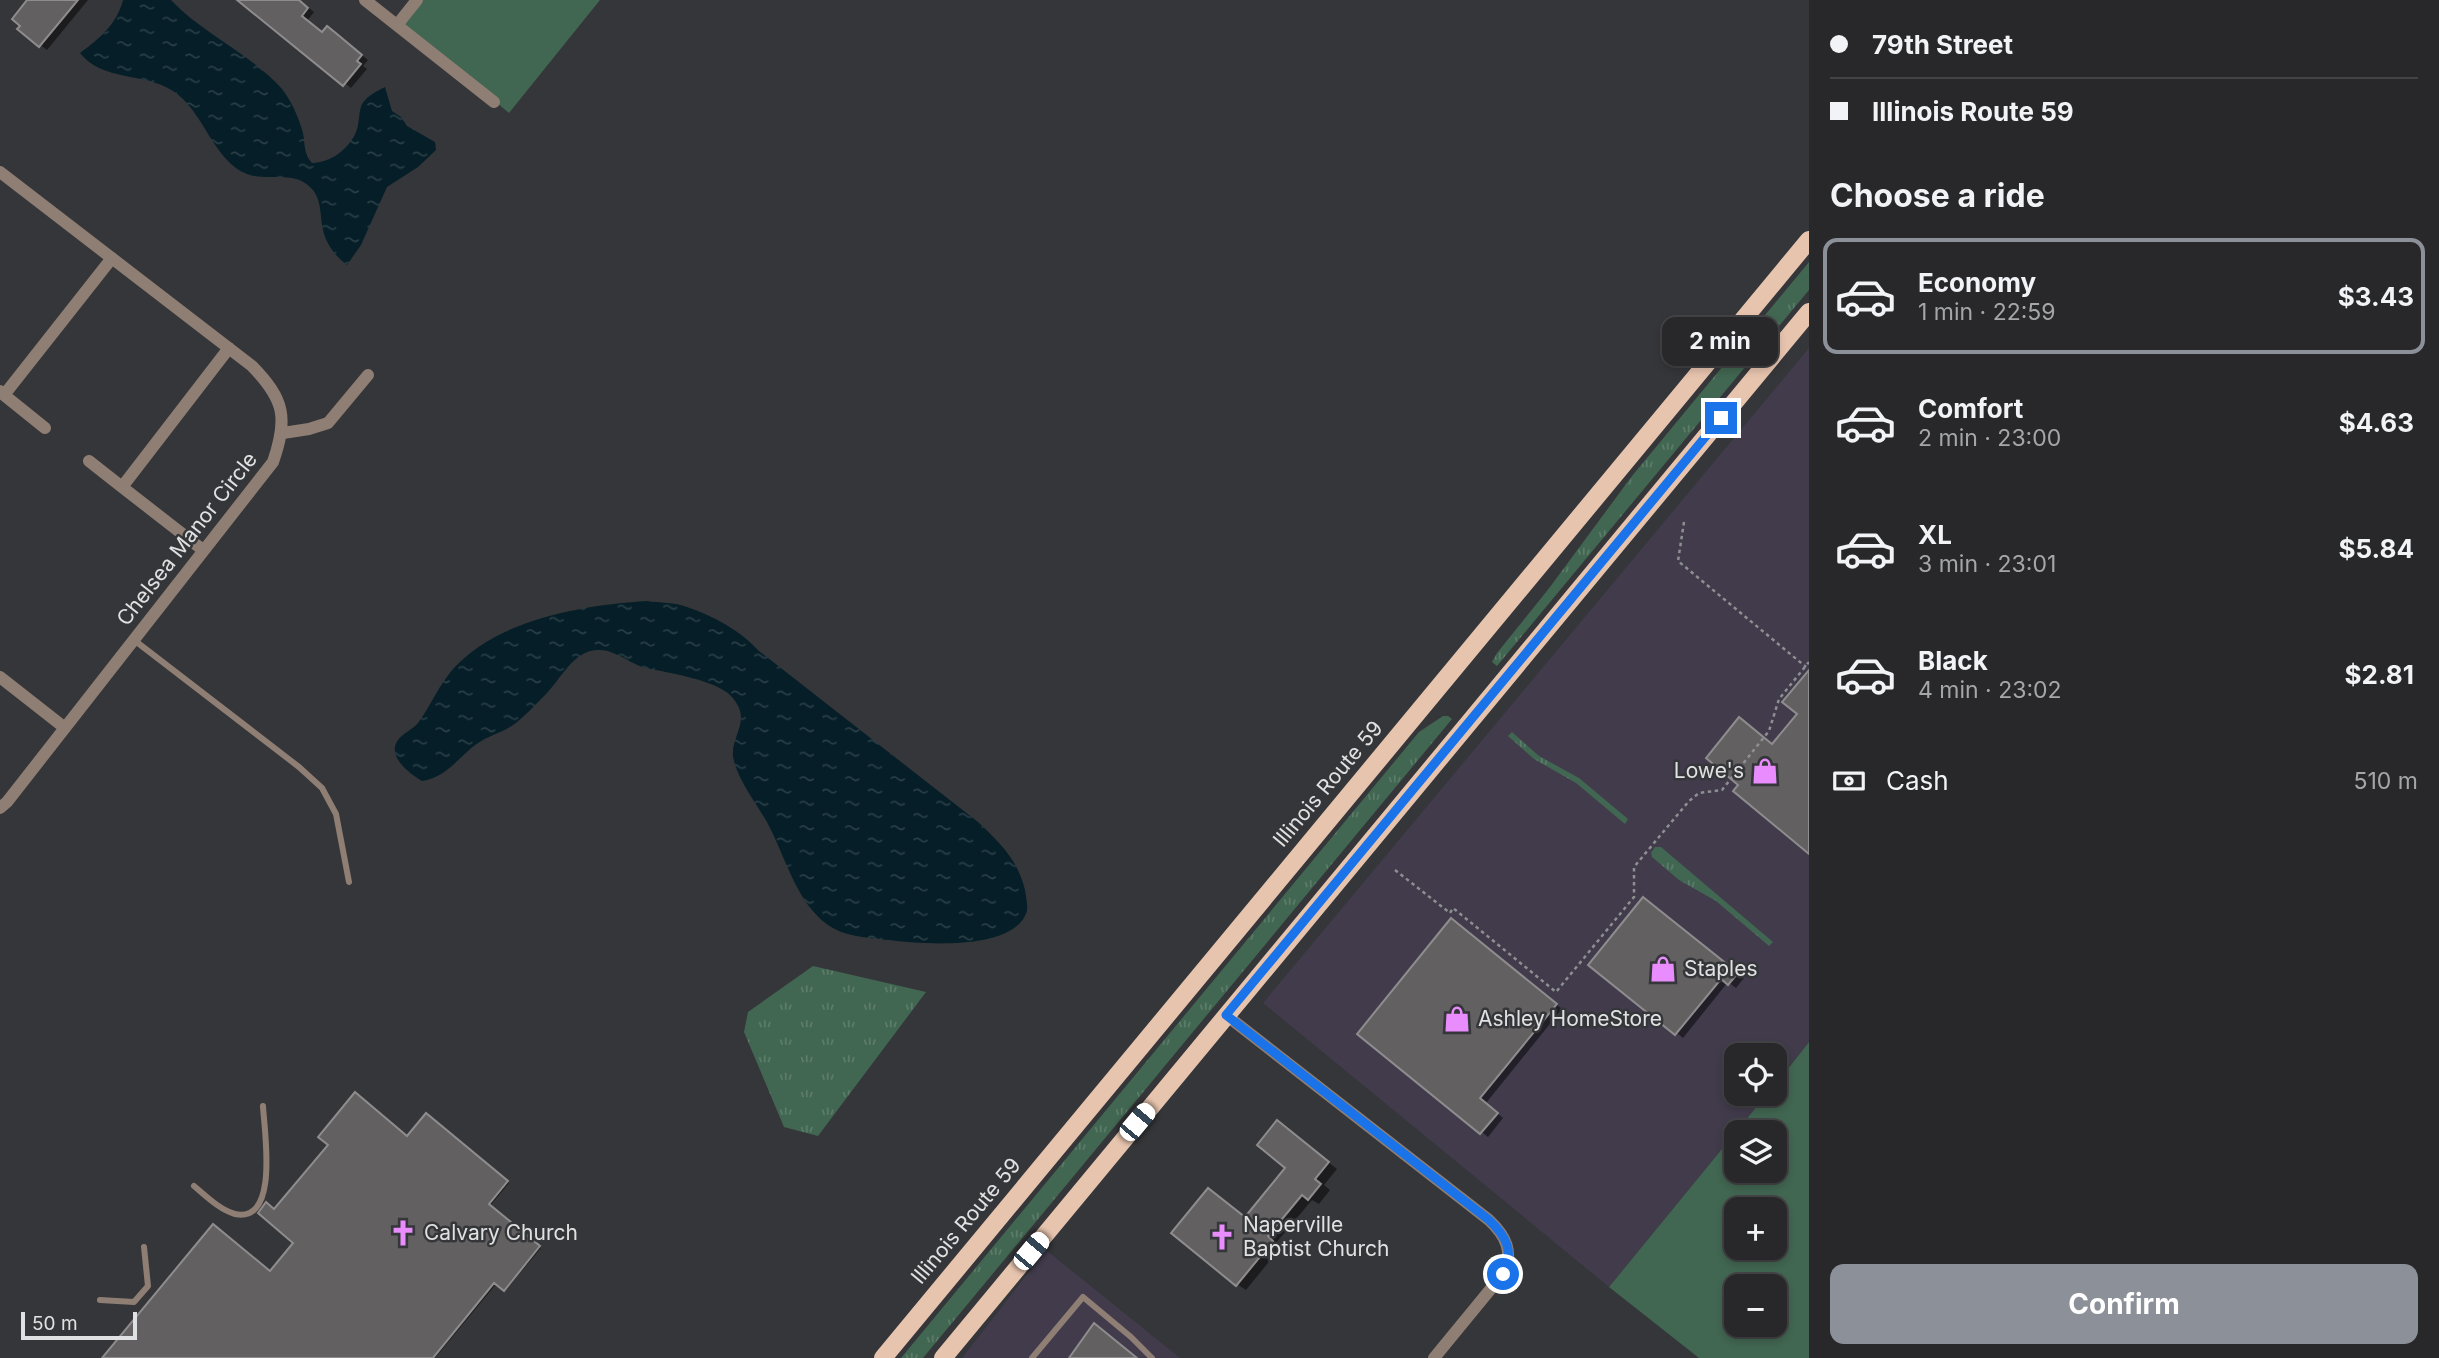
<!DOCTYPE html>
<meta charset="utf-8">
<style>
body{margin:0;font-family:Inter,sans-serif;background:#343437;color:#f1f3f6;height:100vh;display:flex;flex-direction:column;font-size:26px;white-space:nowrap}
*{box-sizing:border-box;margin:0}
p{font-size:23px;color:#a5a6a9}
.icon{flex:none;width:38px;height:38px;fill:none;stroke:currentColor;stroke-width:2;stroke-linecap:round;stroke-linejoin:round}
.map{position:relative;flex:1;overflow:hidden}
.drawer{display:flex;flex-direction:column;background:#28282b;width:630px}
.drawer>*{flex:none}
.hud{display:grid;align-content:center;height:154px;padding:0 21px;background:#28282b}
.fabs{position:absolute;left:1724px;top:1043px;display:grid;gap:14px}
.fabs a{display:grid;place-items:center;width:63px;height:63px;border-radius:14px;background:#28282b;box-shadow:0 4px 10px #0003,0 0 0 2px #444447;font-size:35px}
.scale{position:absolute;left:21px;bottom:18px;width:116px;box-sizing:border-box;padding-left:7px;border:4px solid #e0e1e2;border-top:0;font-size:19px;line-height:24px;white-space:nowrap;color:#e0e1e2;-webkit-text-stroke:5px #353639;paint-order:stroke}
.end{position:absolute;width:32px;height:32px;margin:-16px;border:9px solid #1a73e8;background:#fff;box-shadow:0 0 0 4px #fff}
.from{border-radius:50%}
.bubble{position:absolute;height:49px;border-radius:14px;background:#28282b;box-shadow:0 4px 10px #0003,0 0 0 2px #444447;font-size:23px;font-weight:700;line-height:49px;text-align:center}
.car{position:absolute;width:21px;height:42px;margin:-21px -10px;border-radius:9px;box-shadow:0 0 5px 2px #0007;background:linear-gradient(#fff 24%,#345 0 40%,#fff 0 76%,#345 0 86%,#fff 0)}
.hud b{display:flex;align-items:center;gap:24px;height:66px;font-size:26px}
.hud b+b{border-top:2px solid #444447}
.hud i{width:18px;height:18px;background:#f1f3f6}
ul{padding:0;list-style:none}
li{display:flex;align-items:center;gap:21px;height:116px;margin:0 14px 10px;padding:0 7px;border:4px solid transparent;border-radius:14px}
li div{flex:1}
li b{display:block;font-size:26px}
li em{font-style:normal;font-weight:700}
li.selected{border-color:#8c9099}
li>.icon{width:63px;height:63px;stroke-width:1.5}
h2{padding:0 21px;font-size:32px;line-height:84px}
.pay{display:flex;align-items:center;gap:18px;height:77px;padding:0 21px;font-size:26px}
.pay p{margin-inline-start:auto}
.button{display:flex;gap:14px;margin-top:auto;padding:14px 21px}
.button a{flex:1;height:80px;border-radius:14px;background:#8c9099;color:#fff;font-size:28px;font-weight:700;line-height:80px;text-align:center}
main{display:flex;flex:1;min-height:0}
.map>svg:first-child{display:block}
</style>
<main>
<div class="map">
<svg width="1809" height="1358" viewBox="0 0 1809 1358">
<defs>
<pattern id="grass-tufts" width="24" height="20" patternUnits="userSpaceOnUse" patternTransform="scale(1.75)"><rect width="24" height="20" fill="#416651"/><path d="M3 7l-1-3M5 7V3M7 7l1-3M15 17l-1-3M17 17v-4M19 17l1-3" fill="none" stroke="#5c7c6a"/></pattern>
<pattern id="water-ripples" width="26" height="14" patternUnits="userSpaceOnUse" patternTransform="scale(1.75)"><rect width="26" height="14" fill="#051e27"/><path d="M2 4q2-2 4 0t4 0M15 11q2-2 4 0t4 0" fill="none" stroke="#293e46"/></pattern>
</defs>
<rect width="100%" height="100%" fill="#353639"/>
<path fill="#413b4c" d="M1809 348V1042L1775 1084 1774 1055H1736V1094H1767L1609 1287 1263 1003Z
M1046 1250 1180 1358H962Z"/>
<path fill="url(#grass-tufts)" d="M1809 262V290L1497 666 1492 662 1497 653 1550 587 1632 476Z
M1443 716H1448L1452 719 923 1358H901L1419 732Z
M1512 732 1539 756 1579 778 1628 819 1625 824 1576 783 1534 759 1508 736Z
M1655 847H1661L1773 942 1769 946 1716 901 1679 880 1652 857 1651 853Z
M813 966 926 992 818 1136 784 1127 744 1032 748 1012Z"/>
<path fill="#416651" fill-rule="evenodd" d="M420 0H600L509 113 401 24Z
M1809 1042V1358H1699L1609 1287 1767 1094H1774L1775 1085ZM1736 1132H1774V1171H1736ZM1736 1209H1774V1248H1736ZM1736 1286H1774V1325H1736Z"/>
<path fill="url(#water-ripples)" d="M123 0H171C204 35 250 53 282 89 291 100 299 118 303 133 305 144 304 155 312 163 330 163 349 149 356 132 360 123 358 113 362 104 367 96 377 91 385 87L392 111 401 117 407 126 435 142 436 150 418 167 387 187 361 245 347 265C336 257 326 244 323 230 319 211 323 195 305 183 289 172 264 181 247 174 213 161 204 111 173 91 144 72 103 82 80 53 99 39 117 24 123 0Z
M647 601C660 603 675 602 687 607 713 616 740 630 759 651L978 822C1000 843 1018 860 1025 890 1026 897 1028 905 1027 911 1015 952 920 944 889 940 870 938 845 937 828 925 797 903 786 859 769 826 758 805 740 784 734 761 727 737 755 722 731 696 716 680 669 673 646 668 630 664 615 649 597 650 573 651 561 679 546 694 537 703 526 715 516 723 504 732 490 735 478 743 459 756 448 777 422 781 410 774 386 756 398 740 403 733 412 730 418 723 431 705 439 685 453 669 498 619 584 605 647 601Z"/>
<path fill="#0007" d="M30 0H88L47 50 20 29Z
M240 0H299L314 12 307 21 323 33 334 32 368 60 363 66 367 69 351 88Z
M1651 903 1744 978 1736 988 1728 982 1683 1038 1591 964Z
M1459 924 1562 1009 1486 1103 1503 1118 1488 1137 1360 1034Z
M428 1116 509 1183 490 1206 541 1248 506 1290 497 1283 435 1358H104L271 1273 296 1243 275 1211 408 1138Z
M1278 1122 1337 1169 1324 1185 1330 1190 1319 1204 1312 1200 1276 1243 1281 1247 1246 1290 1237 1284 1209 1190 1246 1218 1288 1167Z"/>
<path fill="#636062" stroke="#8f8c8e" stroke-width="2" d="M27 0H78L39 47 17 29 20 26 12 19Z
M237 0H299L308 8 302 16 322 32 327 26 337 34 362 55 357 61 361 64 343 86Z
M1809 670V854L1733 791 1738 785 1706 758 1739 717 1772 744 1797 714 1782 702Z
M1643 897 1738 973 1728 985 1721 979 1675 1035 1588 965Z
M1451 918 1557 1004 1480 1098 1498 1113 1480 1134 1357 1034Z
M355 1092 407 1136 426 1113 508 1181 489 1204 540 1246 504 1291 494 1283 433 1358H102L213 1224 270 1271 293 1243 258 1213 266 1202 274 1209 328 1145 318 1137Z
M1277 1120 1329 1162 1315 1179 1321 1184 1308 1200 1302 1195 1268 1236 1273 1241 1236 1286 1171 1233 1208 1188 1245 1217 1285 1168 1257 1145Z
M1094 1323 1137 1358H1069Z"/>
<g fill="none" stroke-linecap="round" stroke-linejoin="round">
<path stroke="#8e8f91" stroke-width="2.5" stroke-dasharray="3.5 3.5" stroke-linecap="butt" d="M1684 522 1678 561 1806 667
M1395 870 1450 913 1453 908 1556 992 1634 897V867L1689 801 1699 793 1722 790 1769 731 1779 699 1809 662"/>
<path stroke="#8f7e73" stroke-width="6" d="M134 640 299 767 322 788 336 814 349 882
M194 1186C206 1196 220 1210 235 1214 280 1224 264 1129 263 1106
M100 1300 134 1302 148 1286 144 1247
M1032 1358 1083 1297 1131 1337 1152 1358"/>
<path stroke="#8f7e73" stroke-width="12" d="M365 0 494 102
M397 25 417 0
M0 172 252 366C285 400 288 418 273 462L7 802 0 808
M0 391 4 395 112 258
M4 395 45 428
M283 433 309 429 328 423 368 375
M89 461 122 487 229 348
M122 487 203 550
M0 677 65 728
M1226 1015 1489 1220C1506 1236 1514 1252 1503 1274L1434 1358"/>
<path stroke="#e7c4ae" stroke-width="18" d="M883 1358 1809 240
M943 1358 1809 312"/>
</g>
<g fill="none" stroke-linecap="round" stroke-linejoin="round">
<path stroke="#1a73e8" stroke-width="9" d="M1503 1274C1515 1252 1506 1236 1489 1220L1226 1015 1721 418"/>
</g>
<defs>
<g id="shop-bare" transform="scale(2.1)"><path d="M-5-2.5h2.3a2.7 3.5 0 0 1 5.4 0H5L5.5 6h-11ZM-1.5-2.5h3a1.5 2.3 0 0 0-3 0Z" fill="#e98dfe" stroke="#353639" stroke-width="2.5" paint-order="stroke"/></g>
<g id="church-bare" transform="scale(2.1)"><path d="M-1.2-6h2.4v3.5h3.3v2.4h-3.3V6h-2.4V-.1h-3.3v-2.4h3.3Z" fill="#e98dfe" stroke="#353639" stroke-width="2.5" paint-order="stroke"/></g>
</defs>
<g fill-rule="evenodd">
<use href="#shop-bare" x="1765" y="771"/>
<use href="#shop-bare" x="1663" y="969"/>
<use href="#shop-bare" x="1457" y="1019"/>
<use href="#church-bare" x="403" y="1233"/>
<use href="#church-bare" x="1222" y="1237"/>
</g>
<g text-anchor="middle" stroke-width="5" stroke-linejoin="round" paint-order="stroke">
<g font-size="21" fill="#e0e1e2" stroke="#353639">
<text transform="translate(187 539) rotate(-52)" y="7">Chelsea Manor Circle</text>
<text transform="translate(1328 784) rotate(-50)" y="7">Illinois Route 59</text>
<text transform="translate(966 1221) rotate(-50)" y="7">Illinois Route 59</text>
</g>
<g font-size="21" fill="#e0e1e2" stroke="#353639" text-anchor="start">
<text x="1744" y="778" text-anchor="end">Lowe's</text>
<text x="1684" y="976">Staples</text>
<text x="1478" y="1026">Ashley HomeStore</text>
<text x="1243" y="1232">Naperville<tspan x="1243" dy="24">Baptist Church</tspan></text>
<text x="424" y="1240">Calvary Church</text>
</g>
</g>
</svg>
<div class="fabs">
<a><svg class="icon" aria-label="locate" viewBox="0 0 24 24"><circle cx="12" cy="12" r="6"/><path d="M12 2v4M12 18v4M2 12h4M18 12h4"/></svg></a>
<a><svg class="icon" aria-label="layers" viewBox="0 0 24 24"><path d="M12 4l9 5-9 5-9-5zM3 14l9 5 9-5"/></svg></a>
<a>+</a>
<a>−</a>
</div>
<div class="scale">50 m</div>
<i class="end from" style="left:1503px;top:1274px"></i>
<i class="end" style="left:1721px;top:418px"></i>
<div class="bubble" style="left:1662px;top:317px;width:116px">2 min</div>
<i class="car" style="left:1137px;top:1122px;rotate:40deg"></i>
<i class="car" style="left:1031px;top:1251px;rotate:40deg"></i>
</div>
<section class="drawer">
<div class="hud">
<b><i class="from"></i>79th Street</b>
<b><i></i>Illinois Route 59</b>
</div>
<h2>Choose a ride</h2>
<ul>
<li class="selected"><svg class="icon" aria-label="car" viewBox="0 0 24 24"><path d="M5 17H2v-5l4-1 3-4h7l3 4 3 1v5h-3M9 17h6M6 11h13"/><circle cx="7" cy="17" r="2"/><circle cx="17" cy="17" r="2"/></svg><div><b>Economy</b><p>1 min · 22:59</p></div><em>$3.43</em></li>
<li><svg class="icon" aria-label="car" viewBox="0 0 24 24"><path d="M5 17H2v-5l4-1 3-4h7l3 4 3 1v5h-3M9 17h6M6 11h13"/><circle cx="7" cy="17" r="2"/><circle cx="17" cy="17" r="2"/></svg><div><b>Comfort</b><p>2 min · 23:00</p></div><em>$4.63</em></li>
<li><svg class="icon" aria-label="car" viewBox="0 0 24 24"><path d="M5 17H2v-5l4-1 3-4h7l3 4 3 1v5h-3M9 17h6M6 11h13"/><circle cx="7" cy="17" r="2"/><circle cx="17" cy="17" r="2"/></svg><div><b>XL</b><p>3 min · 23:01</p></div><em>$5.84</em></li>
<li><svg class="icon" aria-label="car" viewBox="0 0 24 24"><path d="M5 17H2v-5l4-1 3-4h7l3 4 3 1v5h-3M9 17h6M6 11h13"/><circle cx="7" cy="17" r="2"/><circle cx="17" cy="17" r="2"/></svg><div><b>Black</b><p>4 min · 23:02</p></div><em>$2.81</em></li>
</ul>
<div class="pay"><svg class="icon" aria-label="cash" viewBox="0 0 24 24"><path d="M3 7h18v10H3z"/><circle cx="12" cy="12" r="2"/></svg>Cash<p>510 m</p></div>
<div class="button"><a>Confirm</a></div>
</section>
</main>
